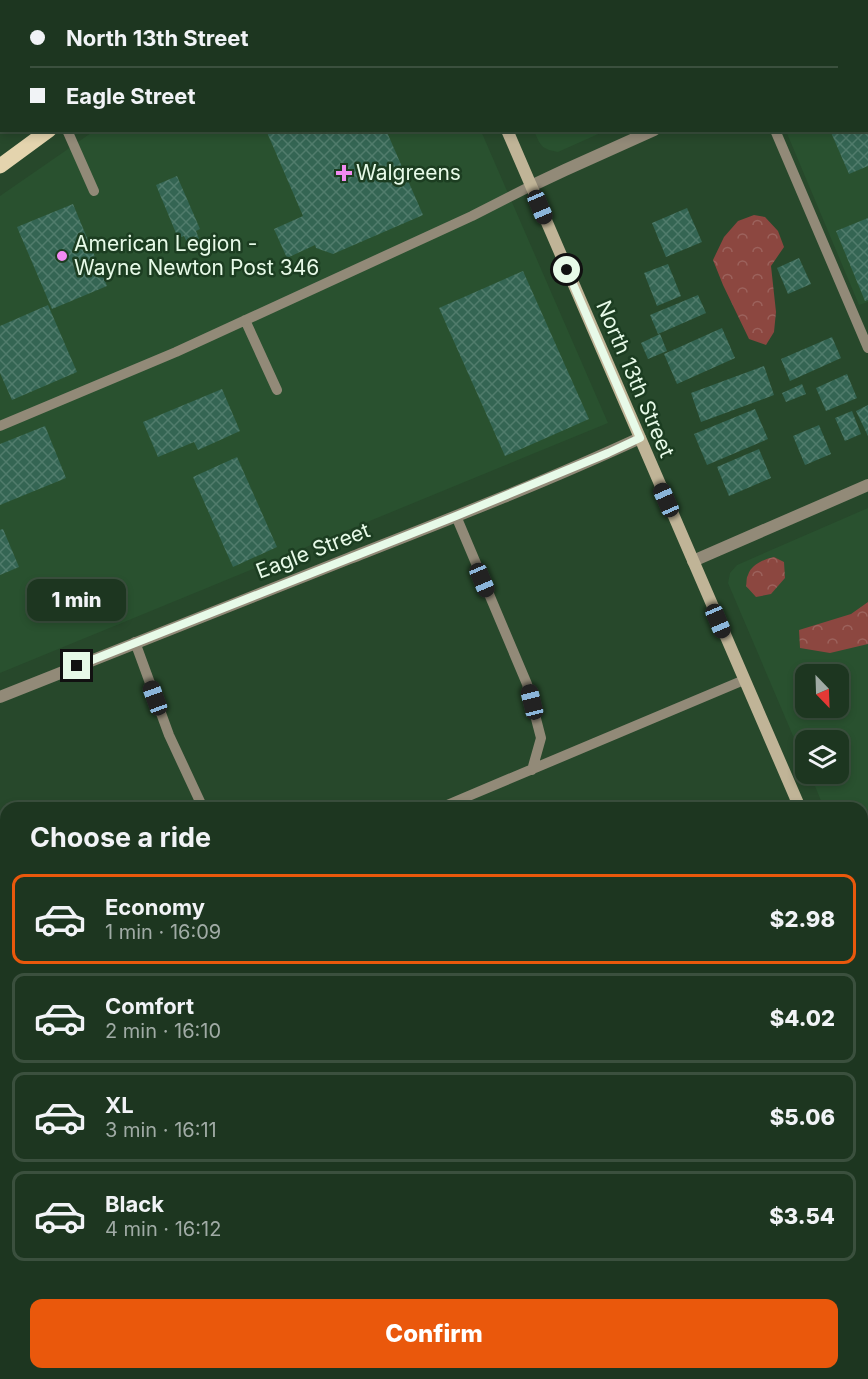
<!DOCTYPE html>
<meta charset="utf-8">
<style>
body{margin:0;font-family:Inter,sans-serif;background:#253e29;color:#f1f3f6;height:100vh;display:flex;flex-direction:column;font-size:22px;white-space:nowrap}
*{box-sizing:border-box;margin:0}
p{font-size:20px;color:#a0aba5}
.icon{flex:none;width:33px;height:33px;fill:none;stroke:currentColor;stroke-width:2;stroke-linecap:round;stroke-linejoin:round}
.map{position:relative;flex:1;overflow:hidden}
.side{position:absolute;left:0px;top:802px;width:868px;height:578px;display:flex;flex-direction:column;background:#1d3620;border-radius:18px 18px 0 0;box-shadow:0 3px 9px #0003,0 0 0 2px #3b503e}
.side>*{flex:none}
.hud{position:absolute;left:0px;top:0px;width:868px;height:132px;box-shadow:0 3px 9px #0003,0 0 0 2px #3b503e;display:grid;align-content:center;height:132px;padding:0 30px;background:#1d3620}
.needle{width:39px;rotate:157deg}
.buttons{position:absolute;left:795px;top:664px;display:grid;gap:12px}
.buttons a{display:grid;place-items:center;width:54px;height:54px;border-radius:12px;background:#1d3620;box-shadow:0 3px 9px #0003,0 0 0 2px #3b503e;font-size:30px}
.end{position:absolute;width:27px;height:27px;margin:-14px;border:8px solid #e7fae8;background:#111;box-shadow:0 0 0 3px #111}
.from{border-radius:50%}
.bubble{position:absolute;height:42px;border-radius:12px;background:#1d3620;box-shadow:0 3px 9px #0003,0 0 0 2px #3b503e;font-size:20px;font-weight:800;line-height:42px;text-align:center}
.car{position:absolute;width:18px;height:36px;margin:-18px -9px;border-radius:8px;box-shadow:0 0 4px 2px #0007;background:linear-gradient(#222 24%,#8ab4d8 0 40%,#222 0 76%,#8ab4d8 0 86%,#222 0)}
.hud b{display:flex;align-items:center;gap:21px;height:57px;font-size:22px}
.hud b+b{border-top:2px solid #3b503e}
.hud i{width:15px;height:15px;background:#f1f3f6}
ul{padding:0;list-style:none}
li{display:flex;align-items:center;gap:18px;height:90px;margin:0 12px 9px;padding:0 18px;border:3px solid #3b503e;border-radius:12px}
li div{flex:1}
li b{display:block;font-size:22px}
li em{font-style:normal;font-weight:800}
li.active{border-color:#ea580c}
li>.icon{width:54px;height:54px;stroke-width:1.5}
h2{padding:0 30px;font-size:27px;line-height:72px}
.action{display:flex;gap:12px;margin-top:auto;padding:12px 30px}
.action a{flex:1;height:69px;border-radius:12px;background:#ea580c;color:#fff;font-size:24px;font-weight:800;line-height:69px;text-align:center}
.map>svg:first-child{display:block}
</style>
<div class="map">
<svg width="868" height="1379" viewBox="0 0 868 1379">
<defs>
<pattern id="forest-crowns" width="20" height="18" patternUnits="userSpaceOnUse" patternTransform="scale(1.5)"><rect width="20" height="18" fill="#8c4740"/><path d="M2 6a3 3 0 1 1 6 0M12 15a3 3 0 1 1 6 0" fill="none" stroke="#9c625c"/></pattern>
<pattern id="building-cross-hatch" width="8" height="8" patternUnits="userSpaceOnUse" patternTransform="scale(1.5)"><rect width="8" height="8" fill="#346553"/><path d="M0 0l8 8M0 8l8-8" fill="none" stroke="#517c6c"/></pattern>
</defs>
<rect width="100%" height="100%" fill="#27482b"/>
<path fill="#29512f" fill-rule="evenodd" d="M0 0H183L181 2H2V120L0 121Z
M605 0H868V15H867V2L603 1Z
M867 61H868V302L859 305 786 131 867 130Z
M94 131H481L608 423 0 673V196Z
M534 131H605L558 152 549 150 543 147 539 142Z
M868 508V900L863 895 862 808H824L810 774H838V741H806L805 764 728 583 730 573 737 565ZM806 675H838V708H806Z"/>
<path fill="url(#forest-crowns)" d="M754 215 765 217 778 231 784 247 771 266 776 312 774 332 766 345 749 339 723 285 713 260 724 237 738 221Z
M774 557 784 562 785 578 771 594 756 597 746 586C747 582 746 578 748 575 751 565 764 559 774 557Z
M868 602V644L830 653 800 648 799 630 851 614Z"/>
<path fill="url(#building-cross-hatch)" d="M266 130H386L423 215 333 254 316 248 315 245 287 258 274 229 303 216Z
M830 130H868V166L849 174Z
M177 176 200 229 196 231 201 244 190 249 184 236 178 238 156 185Z
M73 204 107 286 52 309 17 227Z
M687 208 702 242 666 257 652 223Z
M868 218V300L865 301 836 231Z
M799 258 811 284 788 294 777 268Z
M668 264 681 296 657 306 644 273Z
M523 271 589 419 505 456 439 308Z
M698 295 706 313 658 334 650 315Z
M48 305 77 372 12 400 0 373V326Z
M722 328 735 358 677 384 664 354Z
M660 334 667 351 648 359 641 343Z
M832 337 841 358 790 381 781 359Z
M764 366 774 395 701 422 691 393Z
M847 374 857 398 826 411 816 388Z
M802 384 806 394 786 402 782 393Z
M222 389 240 431 198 450 194 442 158 457 143 422Z
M868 405V436L856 411Z
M755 409 768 439 707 465 694 434Z
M852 411 861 434 845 441 835 418Z
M819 425 831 454 805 465 793 436Z
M45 426 66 478 0 505V444Z
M759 449 771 478 729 496 717 467Z
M237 457 277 547 233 567 193 477Z
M3 529 19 567 0 575V530Z"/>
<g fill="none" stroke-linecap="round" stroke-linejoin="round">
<path stroke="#928a78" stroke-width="10" d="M589 2 591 0
M67 130 94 191
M775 130 868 348
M245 320 277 390
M0 426 176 352 472 216 531 186
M456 516 527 684 541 738 532 770
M135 642 169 735 203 808
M440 808 744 680
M0 1116 6 1114
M862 1203 868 1200
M448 1379 460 1374"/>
<path stroke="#928a78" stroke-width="12" d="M46 0V2
M867 40 868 39
M531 186 565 170 654 130
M693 561 868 485
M0 697C116 650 233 604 350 558 447 520 545 482 640 438
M0 864 6 877
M862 928 868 926
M224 1374 226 1379"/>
<path stroke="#c0b497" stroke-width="12" d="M450 0 451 2
M507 130 800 808
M862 962 868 976
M0 1285 6 1282"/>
<path stroke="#e4d4ae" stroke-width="15" d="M238 2 240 0
M0 166 49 130"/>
</g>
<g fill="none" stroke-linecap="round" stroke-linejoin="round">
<path stroke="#e7fae8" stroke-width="8" d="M77 666 456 516 608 453 640 438 567 270"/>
</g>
<g fill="#f38af2" stroke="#1c3d21" stroke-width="2">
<path d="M341 164h6v6h6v6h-6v6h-6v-6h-6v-6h6z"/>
<circle cx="62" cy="256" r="6"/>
</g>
<g text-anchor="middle" stroke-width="5" stroke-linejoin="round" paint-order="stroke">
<g font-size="21" fill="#e7fae8" stroke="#1c3d21" text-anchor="start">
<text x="356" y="180">Walgreens</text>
<text x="74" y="251">American Legion -<tspan x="74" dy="24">Wayne Newton Post 346</tspan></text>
</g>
<g font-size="21" fill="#e7fae8" stroke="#1c3d21">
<text transform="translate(635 379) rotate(67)" y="7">North 13th Street</text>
<text transform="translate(313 551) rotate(-21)" y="7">Eagle Street</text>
</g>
</g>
</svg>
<div class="buttons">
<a><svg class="needle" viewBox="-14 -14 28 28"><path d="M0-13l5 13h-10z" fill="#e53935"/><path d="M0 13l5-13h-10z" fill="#a0aba5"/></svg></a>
<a><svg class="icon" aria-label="layers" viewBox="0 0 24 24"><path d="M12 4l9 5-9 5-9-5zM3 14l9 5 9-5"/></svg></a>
</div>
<i class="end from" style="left:567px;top:270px"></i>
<i class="end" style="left:77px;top:666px"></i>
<div class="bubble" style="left:27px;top:579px;width:99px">1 min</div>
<i class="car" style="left:540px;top:207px;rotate:157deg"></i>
<i class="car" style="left:666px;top:500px;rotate:336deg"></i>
<i class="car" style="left:482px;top:580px;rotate:157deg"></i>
<i class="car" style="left:718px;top:621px;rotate:157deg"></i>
<i class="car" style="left:155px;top:698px;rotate:340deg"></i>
<i class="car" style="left:532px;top:702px;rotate:346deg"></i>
<div class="hud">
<b><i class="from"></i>North 13th Street</b>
<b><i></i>Eagle Street</b>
</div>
<section class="side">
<h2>Choose a ride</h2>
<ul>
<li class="active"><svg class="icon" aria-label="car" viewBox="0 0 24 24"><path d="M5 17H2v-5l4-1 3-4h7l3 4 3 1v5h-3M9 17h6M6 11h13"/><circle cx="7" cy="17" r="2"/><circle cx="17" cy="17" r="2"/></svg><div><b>Economy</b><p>1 min · 16:09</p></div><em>$2.98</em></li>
<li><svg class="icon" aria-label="car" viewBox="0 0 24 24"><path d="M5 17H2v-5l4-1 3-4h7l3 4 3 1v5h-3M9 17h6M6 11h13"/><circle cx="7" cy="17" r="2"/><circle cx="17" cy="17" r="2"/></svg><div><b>Comfort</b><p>2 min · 16:10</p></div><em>$4.02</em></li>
<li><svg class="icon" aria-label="car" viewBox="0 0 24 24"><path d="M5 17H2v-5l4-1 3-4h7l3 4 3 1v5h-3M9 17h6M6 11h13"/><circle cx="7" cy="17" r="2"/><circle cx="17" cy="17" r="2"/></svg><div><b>XL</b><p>3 min · 16:11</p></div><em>$5.06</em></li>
<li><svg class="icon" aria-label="car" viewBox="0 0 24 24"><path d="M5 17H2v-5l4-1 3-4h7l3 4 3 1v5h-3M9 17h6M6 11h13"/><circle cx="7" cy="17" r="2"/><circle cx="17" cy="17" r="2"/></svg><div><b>Black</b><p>4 min · 16:12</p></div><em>$3.54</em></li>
</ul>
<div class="action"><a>Confirm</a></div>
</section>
</div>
